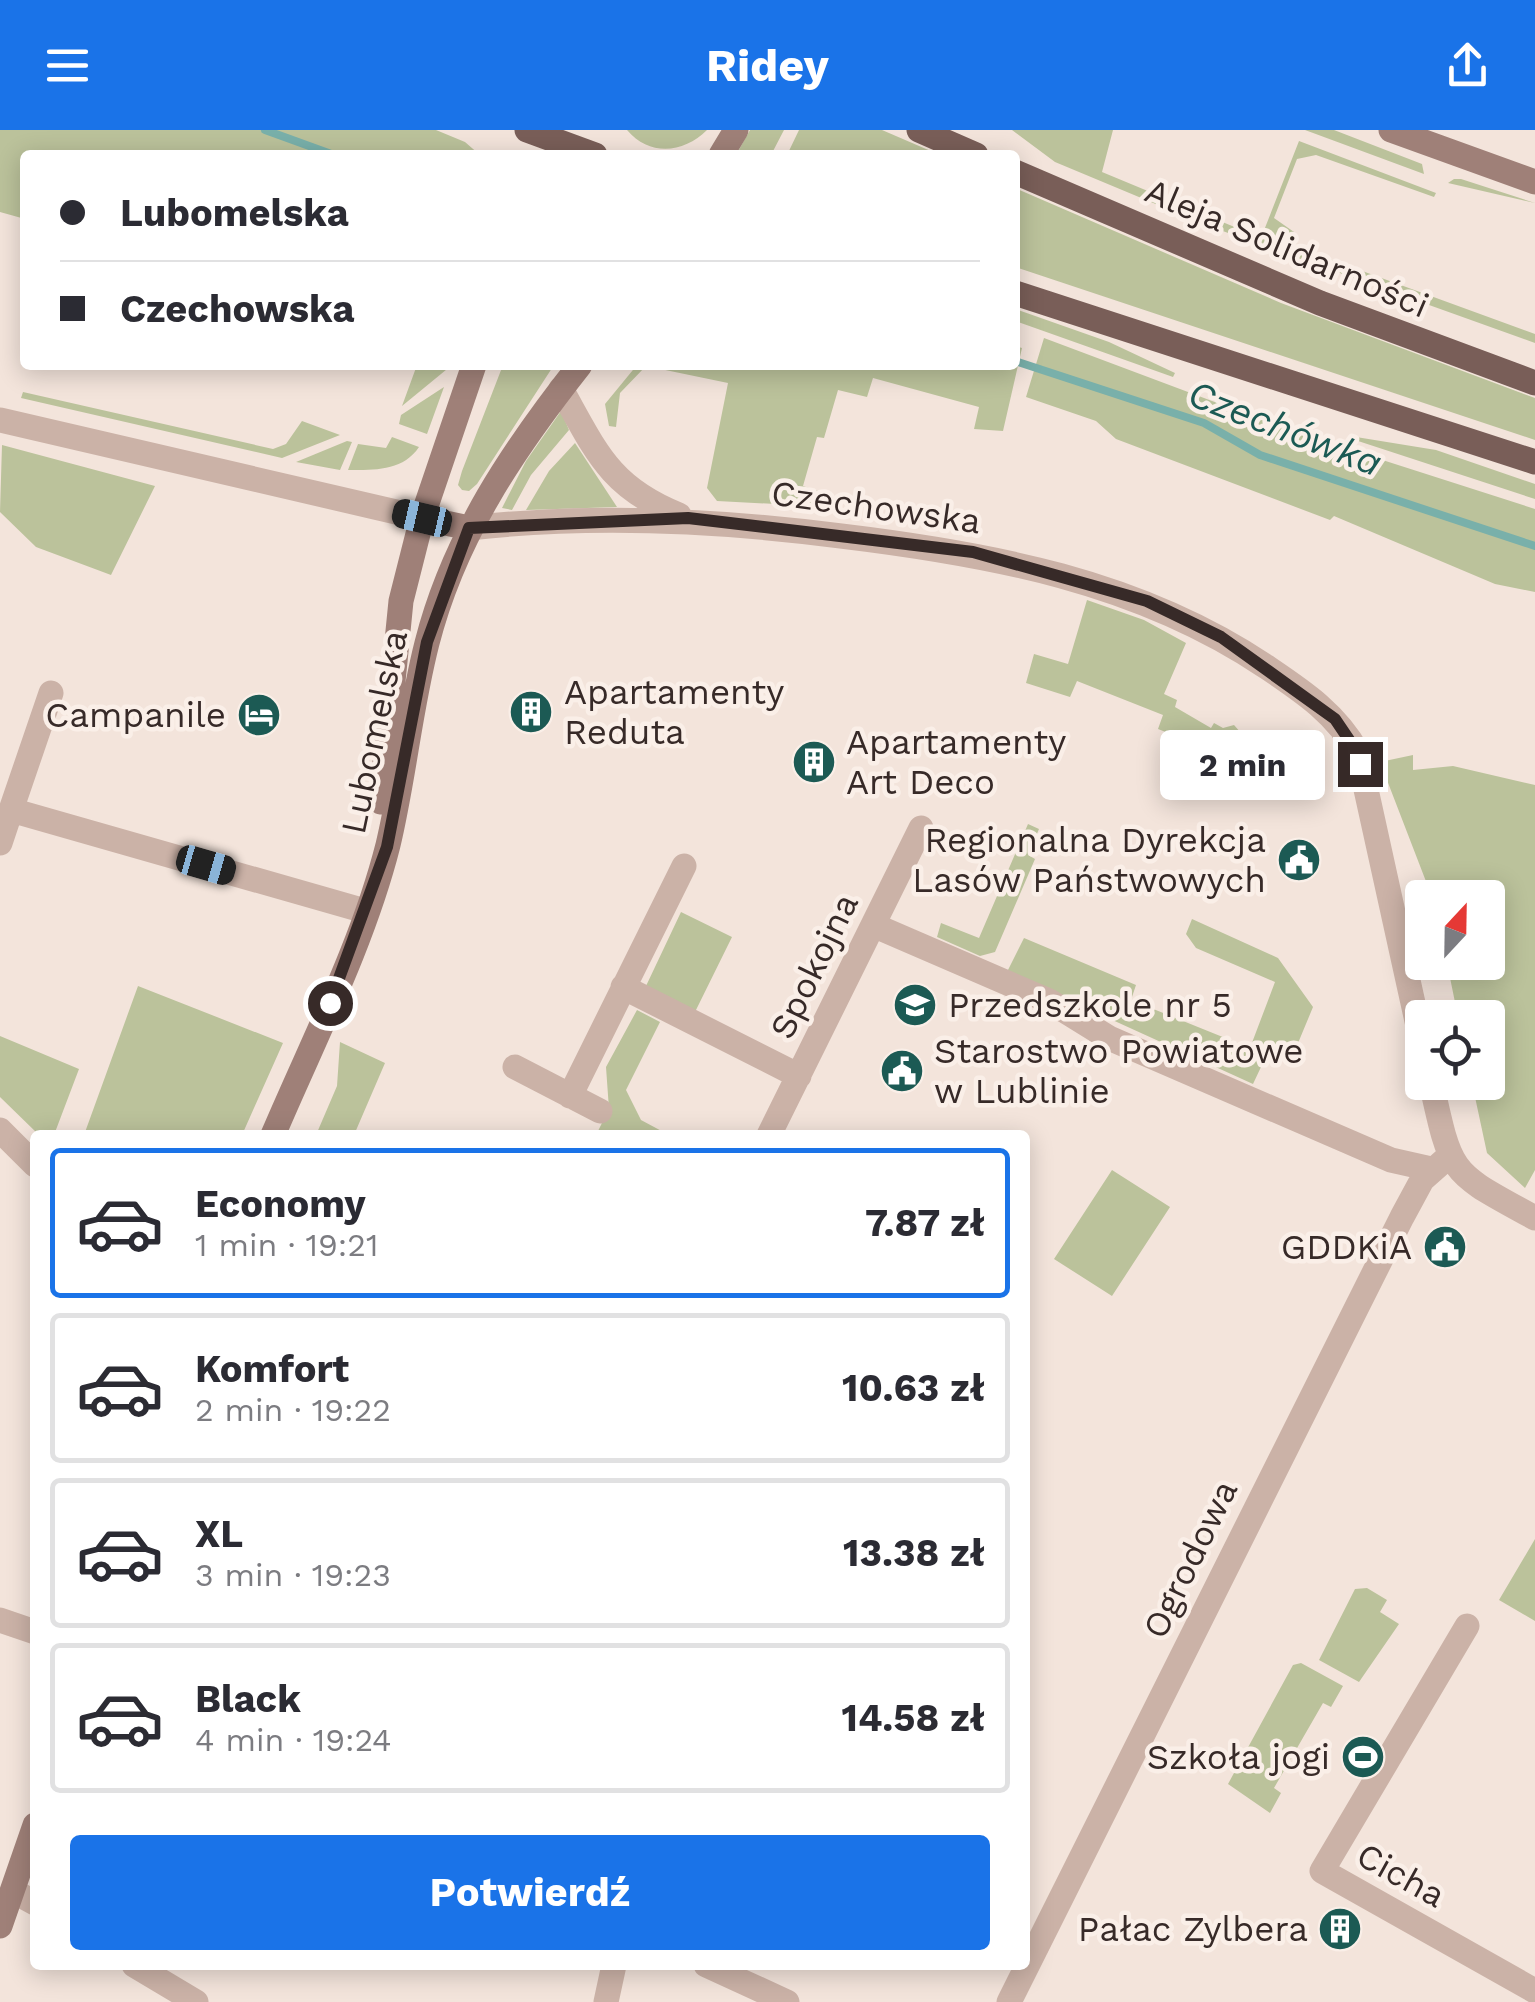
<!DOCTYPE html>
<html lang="pl">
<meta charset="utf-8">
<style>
body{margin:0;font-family:"Work Sans",sans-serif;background:#f7f7f7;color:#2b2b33;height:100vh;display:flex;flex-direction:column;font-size:38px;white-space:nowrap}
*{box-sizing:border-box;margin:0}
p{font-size:32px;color:#7c7c81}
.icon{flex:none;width:55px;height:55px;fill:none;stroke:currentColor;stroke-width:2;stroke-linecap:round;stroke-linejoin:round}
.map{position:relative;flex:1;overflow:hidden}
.panel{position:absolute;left:30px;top:1000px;width:1000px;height:840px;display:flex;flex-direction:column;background:#fff;border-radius:10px;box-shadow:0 5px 25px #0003}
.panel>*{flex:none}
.banner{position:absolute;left:20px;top:20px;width:1000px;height:220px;border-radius:10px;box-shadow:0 5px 25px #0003;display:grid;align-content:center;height:220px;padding:0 40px;background:#fff}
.needle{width:65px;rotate:22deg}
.buttons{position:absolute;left:1405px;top:750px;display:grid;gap:20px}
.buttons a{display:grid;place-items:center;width:100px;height:100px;border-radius:10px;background:#fff;box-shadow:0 5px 25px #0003;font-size:50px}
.end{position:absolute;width:45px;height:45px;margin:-22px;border:12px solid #372a28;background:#fff;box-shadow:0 0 0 5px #fff}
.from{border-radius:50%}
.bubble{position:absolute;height:70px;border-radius:10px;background:#fff;box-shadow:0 5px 25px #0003;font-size:32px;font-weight:700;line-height:70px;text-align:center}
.car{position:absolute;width:30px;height:60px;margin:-30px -15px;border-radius:12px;box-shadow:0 0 8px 2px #0007;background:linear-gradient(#222 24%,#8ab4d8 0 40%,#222 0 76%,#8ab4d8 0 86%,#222 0)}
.banner b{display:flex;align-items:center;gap:35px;height:95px;font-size:38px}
.banner b+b{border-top:2px solid #e1e1e2}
.banner i{width:25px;height:25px;background:#2b2b33}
ul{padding:18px 0 0;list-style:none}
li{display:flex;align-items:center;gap:30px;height:150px;margin:0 20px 15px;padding:0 20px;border:5px solid #e1e1e2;border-radius:10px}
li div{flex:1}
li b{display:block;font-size:38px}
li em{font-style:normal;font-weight:700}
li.on{border-color:#1a73e8}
li>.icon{width:90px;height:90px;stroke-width:1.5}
.button{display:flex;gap:20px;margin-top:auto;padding:20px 40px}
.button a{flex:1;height:115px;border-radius:10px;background:#1a73e8;color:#fff;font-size:40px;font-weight:700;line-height:115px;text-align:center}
header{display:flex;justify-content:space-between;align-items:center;height:130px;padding:0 40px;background:#1a73e8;color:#fff;font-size:45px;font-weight:700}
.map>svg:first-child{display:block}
</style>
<header><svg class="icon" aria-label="menu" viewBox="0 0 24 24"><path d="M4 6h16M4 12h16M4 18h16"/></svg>Ridey<svg class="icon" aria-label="share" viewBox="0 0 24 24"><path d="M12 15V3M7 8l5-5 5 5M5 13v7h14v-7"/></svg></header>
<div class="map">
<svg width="1535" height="1872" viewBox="0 0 1535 1872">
<rect width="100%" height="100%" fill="#f3e4db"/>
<path fill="#bbc29b" d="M0 0H436L465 12 480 25H25V89L0 82Z
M627 0H707C684 23 650 27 627 0Z
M750 0H784L771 25H736Z
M799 0H882L940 25H787Z
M1012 0H1113L1102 42 1261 108 1299 11 1436 63 1434 67 1316 25 1297 29 1274 88 1294 102 1291 115 1535 204V213L1206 95 1055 32Z
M1305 0H1334L1422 34 1424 44Z
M1454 49H1461L1535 73 1448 53Z
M1015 58 1281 173 1535 268V310L1015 137Z
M1015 179 1109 212 1175 243 1173 247 1015 191Z
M1044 208 1292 301 1535 379V462L1495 454 1334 386 1330 390 1116 309 1096 291 1026 267Z
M1015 216 1022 218 1003 301 974 299 979 277 873 248 867 267 838 260 824 308 817 307 803 356 818 361 814 376 717 371 707 358 728 253 646 236 620 263 616 297 609 296 605 274 637 235H1015Z
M417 235H452L402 276Z
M503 235H554L477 354 469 361 462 360 458 355 462 341Z
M444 257 427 304 399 294 401 285Z
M23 262 273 319 286 314 302 291 340 305 282 328 21 268Z
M561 281 569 300 531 345 512 380 502 378 526 331Z
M392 307 419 317C403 341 375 340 348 340L358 314 386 318Z
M1356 307 1436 320 1535 354V369L1355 310Z
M347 311 352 312 340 340 296 332Z
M575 313 617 377 526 380 549 341Z
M2 315 155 356 111 445 36 417 0 382Z
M1087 470 1144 490 1186 513 1164 564 1177 570 1175 577 1211 598 1214 593 1223 598 1234 595 1241 603 1221 624 1158 599 1163 585 1077 551 1070 567 1026 553 1034 524 1068 534Z
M1413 625V640L1453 636 1535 655V1040L1525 1058 1487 1023 1472 953 1488 952V888L1458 887 1447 833 1488 832V768L1432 767 1380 632Z
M1028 694 1039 699 1028 725 1035 729 995 822 980 826 937 807 941 793 979 808Z
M681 782 732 807 695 882 646 856Z
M1192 789 1278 828 1313 877 1291 930 1269 920 1253 954 1007 842 1024 808 1136 855 1131 870 1250 918 1275 852 1196 818 1186 804Z
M138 856 283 913 242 1005H84Z
M637 880 660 892 626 960 641 990 669 1005H596L609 979 606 937Z
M0 906 79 939 54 1005H39L0 967Z
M340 912 385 933 354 1005H316L337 956Z
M1112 1040 1170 1077 1112 1166 1054 1129Z
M1535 1409V1491L1499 1470Z
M1367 1458 1387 1470 1380 1482 1399 1494 1359 1552 1319 1530 1355 1459Z
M1301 1533 1343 1556 1331 1577 1323 1573 1274 1658 1281 1663 1270 1683 1228 1654 1293 1535Z"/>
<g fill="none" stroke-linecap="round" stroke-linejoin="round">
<path stroke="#79b0aa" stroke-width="8" d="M265 0 334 25
M1015 231 1204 293 1260 325 1535 416"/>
<path stroke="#cbb2a7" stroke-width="25" d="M561 259C596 321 609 357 679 385
M0 290 422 388
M469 398C594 384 717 390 841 406 990 424 1138 451 1265 536 1302 561 1336 583 1358 623L1422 914
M11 680 51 563
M0 713 11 680 365 781
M873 795 1049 871 1109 908 1391 1030 1431 1039
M623 857 799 946
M515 937 600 981
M1431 952C1452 1048 1450 1041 1535 1088
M570 966 684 736
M0 1000 35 1035
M769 1005 921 698
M0 1490 35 1502
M1467 1496 1322 1741 1535 1861
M13 1761 35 1773
M134 1835 196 1872
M706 1835 787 1872
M606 1872 614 1835
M1009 1872 1402 1087 1422 1050 1448 1027"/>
<path stroke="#9f8078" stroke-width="25" d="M1391 0 1535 52
M721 25 736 0
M422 388 469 398
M381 672 401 471 422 388 474 235
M273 1005C313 911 363 814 388 715 404 648 410 579 427 513 454 407 513 320 580 235
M0 1796 35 1695"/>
<path stroke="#795e58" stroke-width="25" d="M527 0 595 25
M919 0 976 25
M1015 42 1320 173 1535 253
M1015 163 1535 332"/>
</g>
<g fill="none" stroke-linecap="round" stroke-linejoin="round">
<path stroke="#372a28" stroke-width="12" d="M330 873 387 717 427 512 469 398 688 388 973 422 1147 471 1221 507 1335 589 1358 623 1360 634"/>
</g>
<defs>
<g id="building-disc" transform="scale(2.25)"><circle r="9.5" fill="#1c5a54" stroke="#faefe8"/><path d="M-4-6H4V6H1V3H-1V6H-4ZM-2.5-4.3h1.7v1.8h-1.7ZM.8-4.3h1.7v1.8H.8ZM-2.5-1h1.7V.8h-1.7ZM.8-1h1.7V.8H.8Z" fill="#fff"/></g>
<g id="hotel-disc" transform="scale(2.25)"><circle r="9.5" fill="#1c5a54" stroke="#faefe8"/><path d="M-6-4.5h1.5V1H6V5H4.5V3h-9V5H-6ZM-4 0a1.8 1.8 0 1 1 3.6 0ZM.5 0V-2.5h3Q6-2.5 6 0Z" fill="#fff"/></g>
<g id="civic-disc" transform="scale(2.25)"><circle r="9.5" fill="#1c5a54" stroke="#faefe8"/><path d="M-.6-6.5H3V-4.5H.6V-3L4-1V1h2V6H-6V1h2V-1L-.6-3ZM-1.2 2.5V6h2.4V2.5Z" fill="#fff"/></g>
<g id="school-disc" transform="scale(2.25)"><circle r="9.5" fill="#1c5a54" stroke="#faefe8"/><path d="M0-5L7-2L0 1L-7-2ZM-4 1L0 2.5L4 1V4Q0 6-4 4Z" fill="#fff"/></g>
<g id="stadium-disc" transform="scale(2.25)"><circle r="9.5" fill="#1c5a54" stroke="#faefe8"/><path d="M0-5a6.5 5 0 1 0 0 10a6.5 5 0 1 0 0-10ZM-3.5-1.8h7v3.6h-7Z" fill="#fff"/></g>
</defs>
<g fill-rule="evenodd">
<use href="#building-disc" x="531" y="582"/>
<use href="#hotel-disc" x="259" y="585"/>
<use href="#building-disc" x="814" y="632"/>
<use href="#civic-disc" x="1299" y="730"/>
<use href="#school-disc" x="915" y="875"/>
<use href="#civic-disc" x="902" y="941"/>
<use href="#civic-disc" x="1445" y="1117"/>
<use href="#stadium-disc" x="1363" y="1627"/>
<use href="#building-disc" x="1340" y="1799"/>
</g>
<g text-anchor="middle" stroke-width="9" stroke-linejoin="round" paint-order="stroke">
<g font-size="35" fill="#372a28" stroke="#faefe8">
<text transform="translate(1287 118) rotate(23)" y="12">Aleja Solidarności</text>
<text transform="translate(876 377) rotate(8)" y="12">Czechowska</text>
<text transform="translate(374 602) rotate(-78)" y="12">Lubomelska</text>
<text transform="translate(814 836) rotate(-64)" y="12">Spokojna</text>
<text transform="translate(1190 1429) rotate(-64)" y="12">Ogrodowa</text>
<text transform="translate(1401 1745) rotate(29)" y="12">Cicha</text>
</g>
<g font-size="35" fill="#372a28" stroke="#faefe8" text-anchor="end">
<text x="564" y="574" text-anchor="start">Apartamenty<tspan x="564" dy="40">Reduta</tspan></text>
<text x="226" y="597">Campanile</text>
<text x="846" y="624" text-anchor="start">Apartamenty<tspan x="846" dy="40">Art Deco</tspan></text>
<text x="1266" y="722">Regionalna Dyrekcja<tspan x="1266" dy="40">Lasów Państwowych</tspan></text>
<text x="948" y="887" text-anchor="start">Przedszkole nr 5</text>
<text x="934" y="933" text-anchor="start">Starostwo Powiatowe<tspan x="934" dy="40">w Lublinie</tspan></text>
<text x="1412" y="1129">GDDKiA</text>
<text x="1330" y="1639">Szkoła jogi</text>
<text x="1308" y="1811">Pałac Zylbera</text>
</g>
<g font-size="38" font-style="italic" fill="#1c5a54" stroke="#faefe8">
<text transform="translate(1285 298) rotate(21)" y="13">Czechówka</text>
</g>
</g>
</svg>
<div class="buttons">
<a><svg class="needle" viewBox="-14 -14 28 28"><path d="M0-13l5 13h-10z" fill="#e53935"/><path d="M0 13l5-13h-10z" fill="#7c7c81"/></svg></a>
<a><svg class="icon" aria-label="locate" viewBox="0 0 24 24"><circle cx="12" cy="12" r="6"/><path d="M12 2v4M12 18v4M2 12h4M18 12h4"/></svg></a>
</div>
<i class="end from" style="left:330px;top:873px"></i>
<i class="end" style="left:1360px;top:634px"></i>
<div class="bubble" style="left:1160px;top:600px;width:165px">2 min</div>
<i class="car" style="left:422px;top:388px;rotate:283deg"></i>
<i class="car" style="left:206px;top:735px;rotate:106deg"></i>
<div class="banner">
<b><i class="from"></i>Lubomelska</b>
<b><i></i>Czechowska</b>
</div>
<section class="panel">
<ul>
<li class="on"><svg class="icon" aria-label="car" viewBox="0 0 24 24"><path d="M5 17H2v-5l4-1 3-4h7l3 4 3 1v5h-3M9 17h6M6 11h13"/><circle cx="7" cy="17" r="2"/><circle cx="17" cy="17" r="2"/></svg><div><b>Economy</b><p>1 min · 19:21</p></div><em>7.87 zł</em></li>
<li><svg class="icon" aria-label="car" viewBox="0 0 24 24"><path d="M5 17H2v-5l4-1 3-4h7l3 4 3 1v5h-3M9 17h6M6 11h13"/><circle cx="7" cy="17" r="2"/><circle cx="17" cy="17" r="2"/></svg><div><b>Komfort</b><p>2 min · 19:22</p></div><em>10.63 zł</em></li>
<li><svg class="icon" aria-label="car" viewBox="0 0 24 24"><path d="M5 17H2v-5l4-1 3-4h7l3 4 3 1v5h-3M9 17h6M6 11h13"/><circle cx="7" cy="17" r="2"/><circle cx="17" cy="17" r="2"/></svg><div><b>XL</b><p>3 min · 19:23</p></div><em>13.38 zł</em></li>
<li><svg class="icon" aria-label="car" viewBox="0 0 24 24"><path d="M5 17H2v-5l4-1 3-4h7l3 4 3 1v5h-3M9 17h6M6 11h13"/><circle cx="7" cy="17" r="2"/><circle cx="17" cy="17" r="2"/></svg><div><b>Black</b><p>4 min · 19:24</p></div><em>14.58 zł</em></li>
</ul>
<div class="button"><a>Potwierdź</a></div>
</section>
</div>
